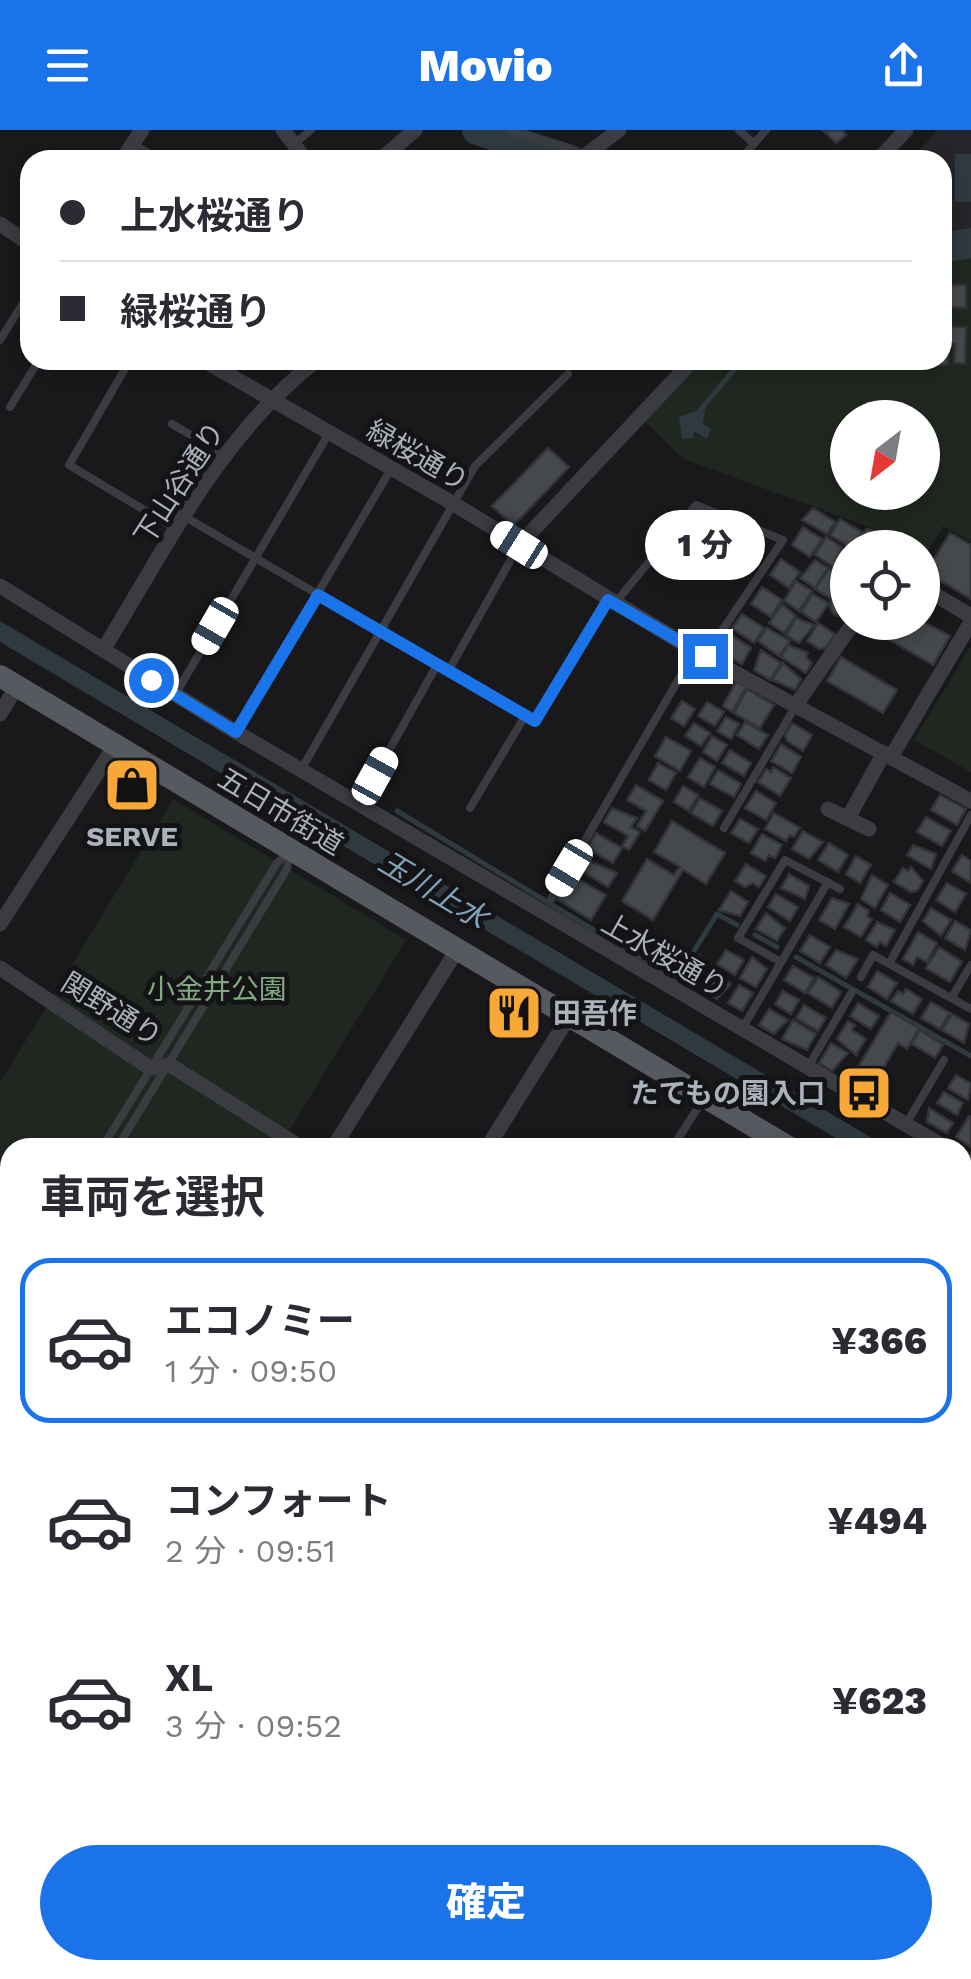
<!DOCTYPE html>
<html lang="ja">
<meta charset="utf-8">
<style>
body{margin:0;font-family:"Work Sans","Noto Sans JP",sans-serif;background:#f2f2f3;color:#2b2b33;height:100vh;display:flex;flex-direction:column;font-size:38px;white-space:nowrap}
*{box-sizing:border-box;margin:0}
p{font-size:32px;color:#7c7c81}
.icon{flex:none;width:55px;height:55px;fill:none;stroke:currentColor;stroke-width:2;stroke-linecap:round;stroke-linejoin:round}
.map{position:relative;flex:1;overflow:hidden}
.drawer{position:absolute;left:0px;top:1008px;width:972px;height:842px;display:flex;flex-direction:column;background:#fff;border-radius:30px 30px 0 0;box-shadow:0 5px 15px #0003}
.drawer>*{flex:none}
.guide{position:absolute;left:20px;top:20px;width:932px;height:220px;border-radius:30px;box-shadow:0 5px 15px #0003;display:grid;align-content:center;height:220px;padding:0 40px;background:#fff}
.needle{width:65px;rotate:211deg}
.fabs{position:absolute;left:830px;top:270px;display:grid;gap:20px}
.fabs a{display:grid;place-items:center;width:110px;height:110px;border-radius:50%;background:#fff;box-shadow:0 5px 15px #0003;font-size:50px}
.end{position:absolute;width:45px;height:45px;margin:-22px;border:12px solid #1a73e8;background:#fff;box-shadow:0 0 0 5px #fff}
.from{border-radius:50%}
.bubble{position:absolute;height:70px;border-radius:35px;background:#fff;box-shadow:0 5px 15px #0003;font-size:32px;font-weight:800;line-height:70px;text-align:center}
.car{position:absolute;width:30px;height:60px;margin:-30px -15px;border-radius:12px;box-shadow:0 0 8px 2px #0007;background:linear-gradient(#fff 24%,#345 0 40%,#fff 0 76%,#345 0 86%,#fff 0)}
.guide b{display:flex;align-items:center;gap:35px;height:95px;font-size:38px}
.guide b+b{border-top:2px solid #e1e1e2}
.guide i{width:25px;height:25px;background:#2b2b33}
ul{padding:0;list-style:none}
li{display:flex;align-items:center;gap:30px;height:165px;margin:0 20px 15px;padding:0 20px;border:5px solid transparent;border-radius:30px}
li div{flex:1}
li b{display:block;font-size:38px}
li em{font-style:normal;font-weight:800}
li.active{border-color:#1a73e8}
li>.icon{width:90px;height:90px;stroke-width:1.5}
h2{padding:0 40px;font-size:45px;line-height:120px}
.primary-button{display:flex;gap:20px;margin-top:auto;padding:20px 40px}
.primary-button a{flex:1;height:115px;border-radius:60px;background:#1a73e8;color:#fff;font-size:40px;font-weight:800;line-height:115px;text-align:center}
header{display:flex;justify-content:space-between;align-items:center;height:130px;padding:0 40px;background:#1a73e8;color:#fff;font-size:45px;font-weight:800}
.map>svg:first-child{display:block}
</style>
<header><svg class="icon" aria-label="menu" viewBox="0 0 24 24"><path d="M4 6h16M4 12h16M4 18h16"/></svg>Movio<svg class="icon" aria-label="share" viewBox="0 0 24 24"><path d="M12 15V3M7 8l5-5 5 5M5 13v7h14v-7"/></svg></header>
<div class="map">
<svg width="971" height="1849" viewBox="0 0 971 1849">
<rect width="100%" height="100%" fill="#19191c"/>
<path fill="#252529" d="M938 0H971V101H943L942 30H910Z"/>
<path fill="#1f2720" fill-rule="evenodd" d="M971 114V412L943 396 923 429 922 418 894 417 899 408 684 329 643 290 698 230H942L943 115ZM848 288H922V362H848Z
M971 516V642L914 610Z
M173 669 406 810 279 1017 10 1018V1840H962L963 1548 971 1554V1849H0V953Z"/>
<path fill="#2f3a40" d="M955 24H971V72H955Z
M739 230H746L705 278 703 294 711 299 707 309 694 301 693 308 682 309 679 287 696 281Z
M0 491 887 1017H851L0 512Z"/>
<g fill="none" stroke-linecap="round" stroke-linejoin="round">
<path stroke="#2f3a40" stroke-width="5" d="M397 681 676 850 717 784 737 795
M755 805 777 817
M796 827 971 926
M962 1141 971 1133"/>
<path stroke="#2f3a40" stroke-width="30" d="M477 0 571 30
M942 118 971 113"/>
</g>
<path fill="#45484c" stroke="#333438" stroke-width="2.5" d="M842 0 846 5 836 13 824 1Z
M945 155H966V178L950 177V197H966L965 234 954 233 955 214H948V235L860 233 942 230Z
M548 318 569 337 513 396 492 376Z
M813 378 835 392 827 404 802 390Z
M840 389 862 402 852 418 830 405Z
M803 397 822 409 810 427 792 415Z
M867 399 877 402 893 412 890 418H861L856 414Z
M950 403 971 415V469L926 442Z
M826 407 842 417 833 437 815 425Z
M781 429 800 442 789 458 770 445Z
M815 430 828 438 815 458 800 448Z
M829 438 841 447 831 469 815 459Z
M796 451 812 461 799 481 784 471Z
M762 457 782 470 771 487 751 474Z
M812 464 829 473 816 492 801 482Z
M830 476a10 10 0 1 1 20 0a10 10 0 1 1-20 0Z
M782 474 796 486 784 503 769 493Z
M742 484 764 498 754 513 732 498Z
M796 488 814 495 799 513 786 505Z
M922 491 950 506 933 535 881 505 888 492Z
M818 493 835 504 826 518 819 519 807 511Z
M767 498 790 511 779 526 758 511Z
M731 505 751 518 742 534 720 522Z
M788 515 808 523 806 527 812 533 806 543 781 527Z
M761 520 781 533 770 550 754 540Z
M841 527 897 560 883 583 827 551Z
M783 533 801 549 795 560 772 550Z
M736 552 746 557 732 582 723 576Z
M747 559 774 575 760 598 734 583Z
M682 571 695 579 684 596 671 588Z
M707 572 724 582 715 596 698 586Z
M726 587 739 594 731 609 717 601Z
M745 592 768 605 759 619 737 605Z
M694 593 710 603 701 616 685 606Z
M792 593 812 605 803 621 787 611 785 605Z
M712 606 727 615 717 631 703 622Z
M666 607 691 621 680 641 655 626Z
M781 614 801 627 792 643 771 631Z
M730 620 751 633 744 646 722 633Z
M700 628 715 637 704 657 688 647Z
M658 633 676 643 666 660 649 650Z
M773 637 791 648 780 666 758 652 766 639 771 642Z
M718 640 741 654 734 667 710 654Z
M636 655 663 671 645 701 637 696 646 681 627 670Z
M683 656 698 665 689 681 674 672Z
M756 661 776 673 766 690 745 678Z
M940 665 966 679 957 695 931 680Z
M700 668 722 681 713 696 691 683Z
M612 678 637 688 631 697 640 702 629 720 622 716 628 706 604 692Z
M774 683 800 698 794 707 790 705 786 711 765 699Z
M926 687 951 701 942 716 917 702Z
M740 689 758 699 749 713 731 703Z
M672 691 725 723 706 754 683 740 653 790 622 771 647 729 674 745 680 737 654 722Z
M803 701 823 712 809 729 792 719Z
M596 703 622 718 613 733 587 718Z
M762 704 782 715 775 728 769 725 765 731 751 723Z
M829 713 848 725 838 742 818 730Z
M913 715 936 724 931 739 907 725Z
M962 725 971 731V753L952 741Z
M856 726 871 735 860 753 846 744Z
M583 728 617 743 608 757 577 738Z
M746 734 766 746 759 757 753 753 745 757 735 751Z
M911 737 923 751 917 761 911 762 894 752 903 738 908 741Z
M789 744 809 756 805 769 781 758Z
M571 745 606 765 591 790 557 769Z
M872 745 888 755 875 778 861 769Z
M947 753 966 764 955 782 936 770Z
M731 761 748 772 740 786 719 780Z
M890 763 910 775 900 792 881 780Z
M776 764 798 777 790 791 768 777Z
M832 768 849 774 835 799 819 790Z
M858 774 869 781 867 786 872 789 861 807 844 797Z
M931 778 951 790 941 806 923 791Z
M766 783 785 798 777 811 756 799Z
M955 791 971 800 965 820 945 808Z
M877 792 895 800 886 816 880 812 877 817 866 810Z
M918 802 937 813 927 832 917 827 913 835 903 829Z
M810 805 830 817 820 833 800 821Z
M939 817 962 832 950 852 926 838Z
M726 820 744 830 735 845 717 834Z
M836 820 858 829 846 848 826 835Z
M699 825 712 838 699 854 686 847Z
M752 827 767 839 756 857 740 848Z
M793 836 814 848 805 863 784 850Z
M877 841 897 853 887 869 868 857Z
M715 844 731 854 717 869 704 861Z
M818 847 841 862 832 878 808 863Z
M739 855 753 863 742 881 728 873Z
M906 859 922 869 913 884 891 871 898 861 903 864Z
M783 861 799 870 791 884 775 874Z
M931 872 950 883 940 899 921 888Z
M858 873 879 886 871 899 850 886Z
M804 875 826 888 818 901 796 888Z
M769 879 788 890 774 904 759 895Z
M891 882 919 898 907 919 898 913 869 963 849 952Z
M952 884 969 894 964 913 942 900Z
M793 890 816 904 807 920 782 909Z
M848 891 855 895 852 900 866 909 856 925 837 909Z
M920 900 943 915 935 928 912 914Z
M831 913 848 923 832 941 819 933Z
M956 945 971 954 968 970 948 958Z
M944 962 963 973 957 985 937 973Z
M929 978 953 993 947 1003 927 992Z
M969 986 971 987V1017L956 1007Z"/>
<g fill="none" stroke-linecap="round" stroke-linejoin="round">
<path stroke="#3a3c41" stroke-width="8" d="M509 0 586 25
M739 0 754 14
M294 14 311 0
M740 30 766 0
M0 210 30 162
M130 230 69 335 176 399
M10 277 39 230
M172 294 223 324
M187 388 535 591 608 469
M615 473 696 375 783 410 705 526
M449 540 519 415
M175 565 329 303
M236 602 391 339
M301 640 475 336 568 244
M359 674 438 533
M470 678 525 586
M724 698 795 577
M551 769 695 521
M781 832 738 808 785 730 840 759
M889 834 971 685
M861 847 873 825 971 879
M952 867 971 835
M742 899 828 752
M808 937 852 862
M906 994 944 930
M102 1018 277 733 290 722
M117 1018 287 739 290 722
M672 1018 703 970
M0 1078 10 1084
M0 1147 10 1125
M0 1148 10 1167
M0 1197 10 1180
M0 1322 10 1329
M962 1476 971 1464
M962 1673 971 1678
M582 1840 596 1849
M364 1841 377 1849
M838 1849 845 1840"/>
<path stroke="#3a3c41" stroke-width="15" d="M283 0 306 30
M131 17 153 30
M122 30 142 0
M380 30 415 0
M579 30 619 0
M878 30 906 0
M0 94 30 114
M203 230 454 374 695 521 971 671
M519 415 693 230
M0 456 236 602 946 1018
M922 457 971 486
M103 520C166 418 220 305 317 230
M795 576 854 492
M0 584 17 556
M891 627 971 492
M828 679 869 699
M848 688 884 623
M0 794 114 617
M0 838 150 938 170 935 302 1018
M333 1018 457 820
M487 1018 570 885
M962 1027 971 1032
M962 1389 971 1393"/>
<path stroke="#565960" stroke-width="22" d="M0 546 790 1018
M962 1120 971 1125"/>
</g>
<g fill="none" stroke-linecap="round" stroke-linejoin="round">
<path stroke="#1a73e8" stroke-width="12" d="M151 550 236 602 318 465 535 591 608 470 705 526"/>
</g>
<defs>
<g id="shop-square" transform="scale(2.875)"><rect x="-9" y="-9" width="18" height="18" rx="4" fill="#f7a836" stroke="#141417"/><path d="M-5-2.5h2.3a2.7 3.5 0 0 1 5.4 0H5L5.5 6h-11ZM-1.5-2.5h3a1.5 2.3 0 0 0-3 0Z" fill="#111"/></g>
<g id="restaurant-square" transform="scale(2.875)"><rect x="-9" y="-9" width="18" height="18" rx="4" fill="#f7a836" stroke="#141417"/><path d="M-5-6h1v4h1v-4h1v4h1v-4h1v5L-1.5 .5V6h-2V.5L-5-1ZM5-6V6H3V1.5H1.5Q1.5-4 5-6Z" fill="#111"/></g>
<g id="bus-square" transform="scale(2.875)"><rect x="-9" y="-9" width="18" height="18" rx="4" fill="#f7a836" stroke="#141417"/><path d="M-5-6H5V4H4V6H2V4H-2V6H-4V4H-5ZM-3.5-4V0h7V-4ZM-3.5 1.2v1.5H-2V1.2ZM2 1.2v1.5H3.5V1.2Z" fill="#111"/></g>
</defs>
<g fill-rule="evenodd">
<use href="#shop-square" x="132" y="655"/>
<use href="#restaurant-square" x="514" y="883"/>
<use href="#bus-square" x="864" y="963"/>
</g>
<g text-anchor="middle" stroke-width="10" stroke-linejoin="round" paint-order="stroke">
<g font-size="28" fill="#abb2bc" stroke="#141417">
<text transform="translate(418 325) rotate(30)" y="10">緑桜通り</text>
<text transform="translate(179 353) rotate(-57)" y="10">下山谷通り</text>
<text transform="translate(281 681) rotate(31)" y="10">五日市街道</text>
<text transform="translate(665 825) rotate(30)" y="10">上水桜通り</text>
<text transform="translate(112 879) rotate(32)" y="10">関野通り</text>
</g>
<g font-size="28" font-weight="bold" fill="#abb2bc" stroke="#141417">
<text x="132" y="716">SERVE</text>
<text x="553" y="893" text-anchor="start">田吾作</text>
<text x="825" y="973" text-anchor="end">たてもの園入口</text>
</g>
<g font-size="28" fill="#83a782" stroke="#141417">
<text x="217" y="869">小金井公園</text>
</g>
<g font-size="30" font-style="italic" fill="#82a2b7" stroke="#141417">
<text transform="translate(433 760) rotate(31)" y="10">玉川上水</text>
</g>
</g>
</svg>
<div class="fabs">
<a><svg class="needle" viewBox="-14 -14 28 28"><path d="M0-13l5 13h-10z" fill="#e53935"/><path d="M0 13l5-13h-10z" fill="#7c7c81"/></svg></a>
<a><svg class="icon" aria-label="locate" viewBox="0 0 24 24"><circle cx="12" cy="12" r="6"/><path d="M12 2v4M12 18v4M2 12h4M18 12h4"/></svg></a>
</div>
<i class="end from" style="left:151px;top:550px"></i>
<i class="end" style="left:705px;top:526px"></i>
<div class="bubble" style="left:645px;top:380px;width:120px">1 分</div>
<i class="car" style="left:519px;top:415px;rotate:302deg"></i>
<i class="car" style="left:215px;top:496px;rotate:210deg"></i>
<i class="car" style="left:375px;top:646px;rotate:29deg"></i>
<i class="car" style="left:569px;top:738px;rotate:211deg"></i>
<div class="guide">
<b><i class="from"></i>上水桜通り</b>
<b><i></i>緑桜通り</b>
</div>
<section class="drawer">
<h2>車両を選択</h2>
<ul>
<li class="active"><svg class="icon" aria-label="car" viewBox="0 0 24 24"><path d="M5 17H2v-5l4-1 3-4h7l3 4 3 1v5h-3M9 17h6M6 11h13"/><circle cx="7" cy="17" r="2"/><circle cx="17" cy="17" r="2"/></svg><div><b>エコノミー</b><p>1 分 · 09:50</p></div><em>¥366</em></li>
<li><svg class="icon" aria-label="car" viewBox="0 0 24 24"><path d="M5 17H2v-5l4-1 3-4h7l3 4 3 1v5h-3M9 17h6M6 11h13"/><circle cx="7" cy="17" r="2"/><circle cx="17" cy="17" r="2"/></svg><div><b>コンフォート</b><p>2 分 · 09:51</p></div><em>¥494</em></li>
<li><svg class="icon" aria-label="car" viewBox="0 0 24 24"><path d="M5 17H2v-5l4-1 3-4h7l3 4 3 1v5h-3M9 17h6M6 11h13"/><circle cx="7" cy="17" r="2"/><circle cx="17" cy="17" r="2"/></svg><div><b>XL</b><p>3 分 · 09:52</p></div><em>¥623</em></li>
</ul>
<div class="primary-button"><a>確定</a></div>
</section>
</div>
